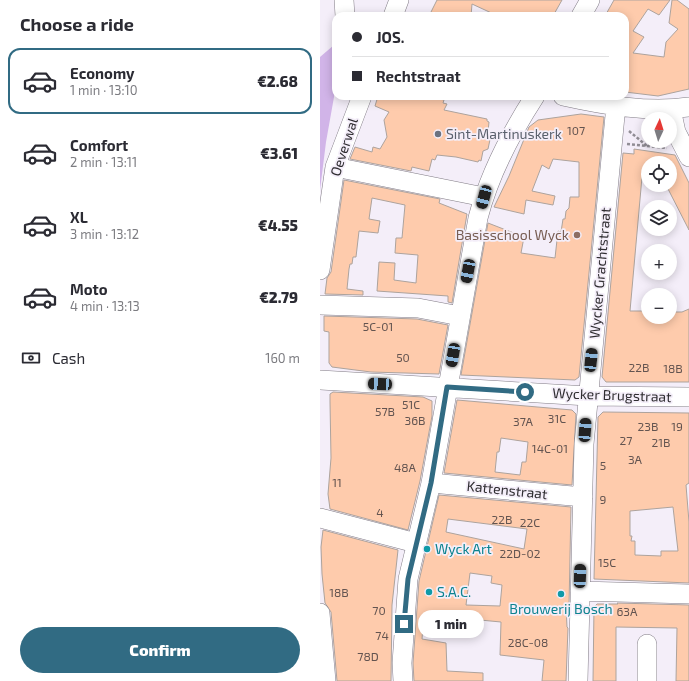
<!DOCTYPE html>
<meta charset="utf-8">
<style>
body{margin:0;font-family:"Exo 2",sans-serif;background:#f7f7f7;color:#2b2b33;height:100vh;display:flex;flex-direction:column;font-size:15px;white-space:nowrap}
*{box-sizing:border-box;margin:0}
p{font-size:13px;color:#7c7c81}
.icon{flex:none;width:22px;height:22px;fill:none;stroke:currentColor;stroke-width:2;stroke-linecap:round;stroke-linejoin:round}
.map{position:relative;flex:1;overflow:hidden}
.panel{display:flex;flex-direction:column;background:#fff;width:320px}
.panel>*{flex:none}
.guide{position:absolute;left:12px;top:12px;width:297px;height:88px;border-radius:12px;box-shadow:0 2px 10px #0003;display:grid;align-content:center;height:88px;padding:0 20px;background:#fff}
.needle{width:26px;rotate:4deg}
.controls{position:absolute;left:321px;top:112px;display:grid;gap:8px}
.controls a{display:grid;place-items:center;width:36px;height:36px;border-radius:50%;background:#fff;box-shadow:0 2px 10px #0003;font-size:20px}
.end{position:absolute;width:18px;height:18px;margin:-9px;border:5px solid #316b83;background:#fff;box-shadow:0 0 0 2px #fff}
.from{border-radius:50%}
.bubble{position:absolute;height:28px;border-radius:14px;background:#fff;box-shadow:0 2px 10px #0003;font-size:13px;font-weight:800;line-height:28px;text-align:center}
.car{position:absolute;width:12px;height:24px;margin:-12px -6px;border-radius:5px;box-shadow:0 0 3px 1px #0007;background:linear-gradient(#222 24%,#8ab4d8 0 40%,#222 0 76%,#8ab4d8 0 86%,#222 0)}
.guide b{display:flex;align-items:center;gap:14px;height:38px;font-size:15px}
.guide b+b{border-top:1px solid #e1e1e2}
.guide i{width:10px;height:10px;background:#2b2b33}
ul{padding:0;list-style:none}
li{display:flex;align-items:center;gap:12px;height:66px;margin:0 8px 6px;padding:0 12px;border:2px solid transparent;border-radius:12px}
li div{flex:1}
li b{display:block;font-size:15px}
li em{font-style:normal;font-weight:800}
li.active{border-color:#316b83}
li>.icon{width:36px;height:36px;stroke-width:1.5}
h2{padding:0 20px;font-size:18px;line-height:48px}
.pay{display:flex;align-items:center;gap:10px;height:44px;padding:0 20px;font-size:15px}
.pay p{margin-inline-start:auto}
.action{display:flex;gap:8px;margin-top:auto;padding:8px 20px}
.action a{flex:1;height:46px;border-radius:24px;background:#316b83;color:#fff;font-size:16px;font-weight:800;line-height:46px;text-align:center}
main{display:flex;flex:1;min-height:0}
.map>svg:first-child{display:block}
</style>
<main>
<section class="panel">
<h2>Choose a ride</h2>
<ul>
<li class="active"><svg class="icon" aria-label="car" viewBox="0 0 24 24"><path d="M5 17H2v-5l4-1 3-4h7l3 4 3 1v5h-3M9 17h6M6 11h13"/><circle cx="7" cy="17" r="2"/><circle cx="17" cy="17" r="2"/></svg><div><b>Economy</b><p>1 min · 13:10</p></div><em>€2.68</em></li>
<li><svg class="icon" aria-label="car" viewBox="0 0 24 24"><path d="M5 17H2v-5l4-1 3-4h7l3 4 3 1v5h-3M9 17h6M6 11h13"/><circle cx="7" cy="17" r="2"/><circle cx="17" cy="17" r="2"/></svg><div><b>Comfort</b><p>2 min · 13:11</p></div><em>€3.61</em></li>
<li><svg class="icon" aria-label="car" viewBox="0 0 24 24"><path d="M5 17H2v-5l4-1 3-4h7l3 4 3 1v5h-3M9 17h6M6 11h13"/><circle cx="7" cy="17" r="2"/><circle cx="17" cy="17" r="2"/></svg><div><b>XL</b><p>3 min · 13:12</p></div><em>€4.55</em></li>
<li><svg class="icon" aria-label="car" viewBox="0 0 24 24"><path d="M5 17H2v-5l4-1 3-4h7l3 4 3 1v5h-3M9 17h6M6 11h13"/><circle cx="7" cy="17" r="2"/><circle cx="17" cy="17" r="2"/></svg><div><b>Moto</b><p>4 min · 13:13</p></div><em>€2.79</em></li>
</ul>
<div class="pay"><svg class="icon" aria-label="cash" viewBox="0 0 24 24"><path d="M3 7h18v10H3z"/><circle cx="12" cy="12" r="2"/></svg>Cash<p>160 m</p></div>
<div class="action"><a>Confirm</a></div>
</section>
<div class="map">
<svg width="369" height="681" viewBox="0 0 369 681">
<rect width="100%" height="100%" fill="#f4eef9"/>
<path fill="#d1b4e8" d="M14 45V97L6 142 0 190V57Z"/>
<path fill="#fecbac" stroke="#ada39d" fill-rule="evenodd" d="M117 0H242L233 16H178L152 4 151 16H109Z
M294 0H350L339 15 328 9 313 31 324 37 313 53 344 57 346 42 358 29 349 23 352 0H357L369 9V89L338 96 305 92V16H285Z
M58 96H109L124 100 123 103 127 104 124 110 167 119V121L169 122 168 132 171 135 168 149 163 151 161 161 159 160 158 162 136 157 117 155 115 160 112 159 109 171 92 167 91 171 30 159 35 147 52 152 53 147 60 149 67 137 64 120 69 112 55 106Z
M261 114 284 117 259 377 255 380 141 375 168 223 204 237 201 253 235 258 238 231 241 232 243 219H245L246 211 249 208 250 197H259V162L233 159 229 169 222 165 212 191 235 196 233 205 206 200 204 214 174 207 189 176 209 127 218 120Z
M314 149 355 155 369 183V230L346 185H350L351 163H328V177H322L310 311H328V317H350V312H362L369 309V382H286L282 377 303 153 314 154Z
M24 180 120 199 119 203 147 214 132 303 128 302V296L57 291 59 262 75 263 74 280 96 283 98 255 75 253 76 238H82L85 205 52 198 49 219 60 221 58 233 39 231 36 257H33L32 264H30L29 269 27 289 43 291V295L5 294 7 278 11 272Z
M4 316 97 319 128 325 119 374 51 372 12 367 9 363V332L4 331Z
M13 392 103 397 112 401V416L100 481 88 530 10 509 8 494 11 458 10 402V394Z
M137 400 252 410 256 414 252 485 124 473ZM181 438 208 442 206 462H202L200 475 175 472 177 452H179Z
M283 412 369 413V483L366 485 369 522V583L274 579 278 417ZM353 507 358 551H341V556L315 555V541H311L312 536H310V511Z
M119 495 251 507 249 606H246L247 627 248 628 246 681H222L224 660 180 655 181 622 160 620V629L103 626 102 639 126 643 127 671 163 673V681H94L93 663 99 581ZM128 519 207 529 204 549 126 532ZM150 573 172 576 171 583 182 585 180 606 146 605Z
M3 530 78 550 72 605 71 681H17L11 612 5 603 2 574 1 547Z
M297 603 369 605V681H356L357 628 296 627V681H273L274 607 277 604H298Z"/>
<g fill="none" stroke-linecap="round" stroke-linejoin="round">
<g stroke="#827d86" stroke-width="20">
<path id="minor" d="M24 0 25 16
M73 16 79 0
M261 16 270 0
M243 96C284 105 328 113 369 107
M351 109 356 132 369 157
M15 167 164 197
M0 270 15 167 42 96
M0 305 98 308 140 316
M0 380 268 396 369 397
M111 483 263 497
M0 518 96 543
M260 591 369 594
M0 613 6 681
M83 681 82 663 88 579 111 483 158 218C169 175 191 133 215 96
M258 681 264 444 296 105
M327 681V644"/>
</g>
<path stroke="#918d95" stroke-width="2.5" stroke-dasharray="3 2" stroke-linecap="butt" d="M309 131 327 146 338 141
M307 144 347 148"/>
<use href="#minor" stroke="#fff" stroke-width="19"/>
</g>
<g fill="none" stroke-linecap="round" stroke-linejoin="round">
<path stroke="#316b83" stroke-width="5" d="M84 624 88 579 111 483 127 387 205 392"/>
</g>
<circle fill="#6b7280" stroke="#f4eef9" stroke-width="1.5" cx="118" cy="134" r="4"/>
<circle fill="#8d6e63" stroke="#f4eef9" stroke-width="1.5" cx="257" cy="235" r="4"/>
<g fill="#0f9aa8" stroke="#f4eef9" stroke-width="1.5">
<circle cx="107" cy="549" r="4"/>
<circle cx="109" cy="592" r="4"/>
<circle cx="241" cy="594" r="4"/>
</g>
<g text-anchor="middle" stroke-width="3.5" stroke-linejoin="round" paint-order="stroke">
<g font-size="12" fill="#635450">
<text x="256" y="135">107</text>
<text x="58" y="331">5C-01</text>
<text x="83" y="362">50</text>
<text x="319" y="372">22B</text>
<text x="353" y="373">18B</text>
<text x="91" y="409">51C</text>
<text x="65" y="416">57B</text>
<text x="237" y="423">31C</text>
<text x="95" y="425">36B</text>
<text x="203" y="426">37A</text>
<text x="328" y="431">23B</text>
<text x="357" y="431">19</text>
<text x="306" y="445">27</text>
<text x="341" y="447">21B</text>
<text x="230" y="453">14C-01</text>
<text x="315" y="464">3A</text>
<text x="283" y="470">5</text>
<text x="85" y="472">48A</text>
<text x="17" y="487">11</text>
<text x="283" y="504">9</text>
<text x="60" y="517">4</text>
<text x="182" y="524">22B</text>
<text x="210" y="527">22C</text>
<text x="200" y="558">22D-02</text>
<text x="287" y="567">15C</text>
<text x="19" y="597">18B</text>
<text x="59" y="615">70</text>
<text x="307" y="616">63A</text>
<text x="62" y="640">74</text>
<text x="208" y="647">28C-08</text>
<text x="48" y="661">78D</text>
</g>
<g font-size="14" fill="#5b616d" stroke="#f4eef9" text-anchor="start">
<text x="126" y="139">Sint-Martinuskerk</text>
</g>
<g font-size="14" fill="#2f2d31" stroke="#f4eef9">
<text transform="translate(24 147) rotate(-72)" y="5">Oeverwal</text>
<text transform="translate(280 273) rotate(-85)" y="5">Wycker Grachtstraat</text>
<text transform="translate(292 395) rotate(2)" y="5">Wycker Brugstraat</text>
<text transform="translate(187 490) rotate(6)" y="5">Kattenstraat</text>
</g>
<g font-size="14" fill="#785e54" stroke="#f4eef9" text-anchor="end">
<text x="249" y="240">Basisschool Wyck</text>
</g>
<g font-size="14" fill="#0d838f" stroke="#f4eef9" text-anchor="start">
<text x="115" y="554">Wyck Art</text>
<text x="117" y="597">S.A.C.</text>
<text x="241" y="614" text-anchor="middle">Brouwerij Bosch</text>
</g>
</g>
</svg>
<div class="controls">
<a><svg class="needle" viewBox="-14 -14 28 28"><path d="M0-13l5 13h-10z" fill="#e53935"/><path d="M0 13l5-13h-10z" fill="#7c7c81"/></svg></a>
<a><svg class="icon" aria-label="locate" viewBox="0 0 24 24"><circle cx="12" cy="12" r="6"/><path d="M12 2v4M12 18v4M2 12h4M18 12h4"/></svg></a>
<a><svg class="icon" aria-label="layers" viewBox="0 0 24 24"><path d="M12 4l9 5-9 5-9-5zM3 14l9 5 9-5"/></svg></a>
<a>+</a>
<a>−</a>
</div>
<i class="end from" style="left:205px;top:392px"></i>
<i class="end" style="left:84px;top:624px"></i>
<div class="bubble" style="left:98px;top:610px;width:66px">1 min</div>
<i class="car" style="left:164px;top:197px;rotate:195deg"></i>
<i class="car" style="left:148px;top:271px;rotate:191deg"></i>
<i class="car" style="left:133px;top:355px;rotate:190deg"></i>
<i class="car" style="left:271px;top:360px;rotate:6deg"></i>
<i class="car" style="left:60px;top:384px;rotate:273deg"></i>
<i class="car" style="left:265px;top:430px;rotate:4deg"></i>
<i class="car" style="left:260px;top:576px;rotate:2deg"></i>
<div class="guide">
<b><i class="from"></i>JOS.</b>
<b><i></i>Rechtstraat</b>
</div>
</div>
</main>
